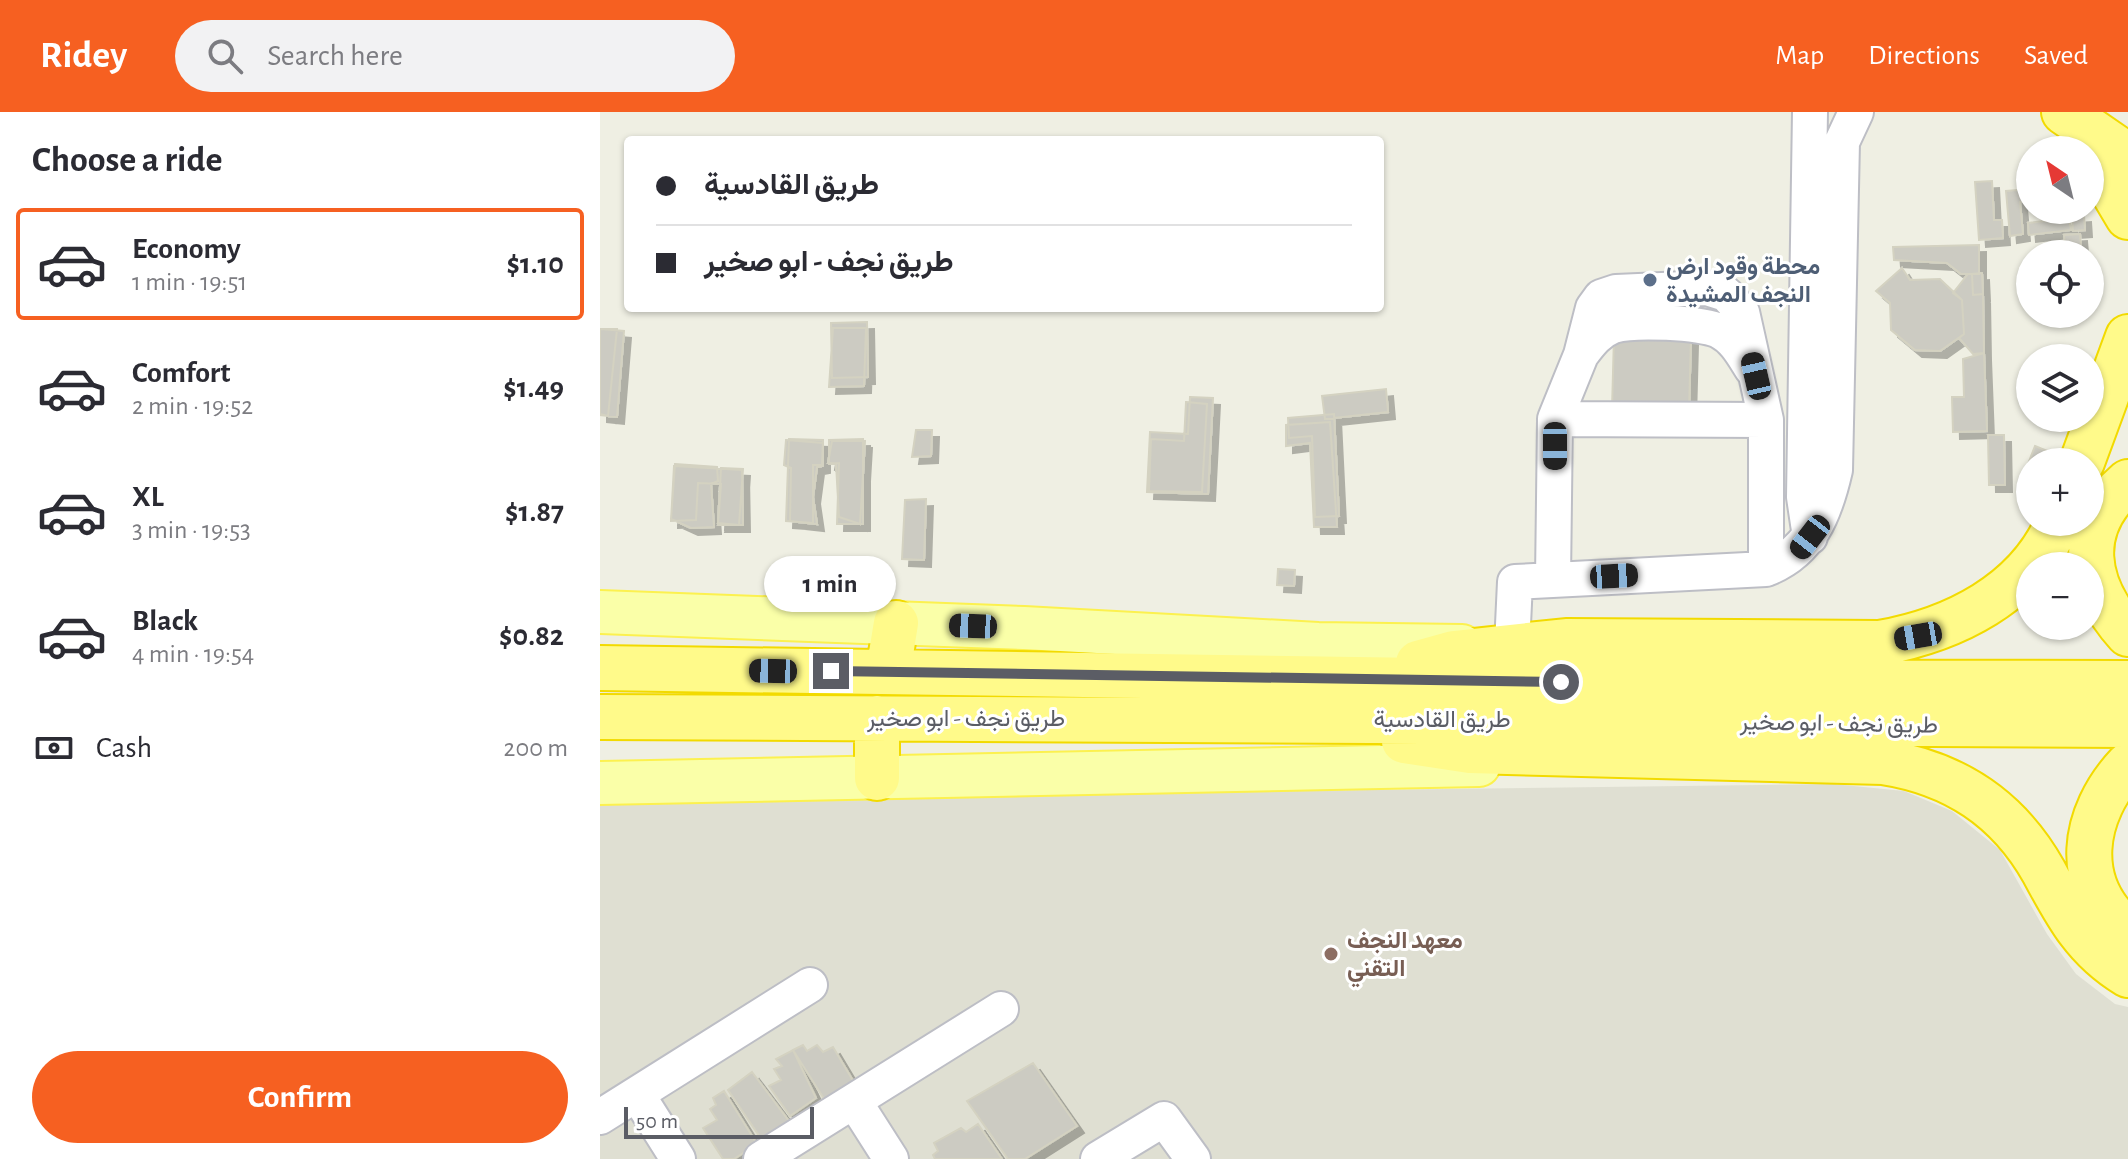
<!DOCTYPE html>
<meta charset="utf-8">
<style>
body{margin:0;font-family:"Alegreya Sans",Vazirmatn,sans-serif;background:#f2f2f3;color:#2b2b33;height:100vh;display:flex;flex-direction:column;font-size:30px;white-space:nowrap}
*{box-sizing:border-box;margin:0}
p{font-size:26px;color:#7c7c81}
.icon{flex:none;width:44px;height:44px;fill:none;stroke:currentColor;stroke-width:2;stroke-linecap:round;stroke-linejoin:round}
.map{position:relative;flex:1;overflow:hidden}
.sheet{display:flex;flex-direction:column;background:#fff;width:600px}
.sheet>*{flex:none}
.top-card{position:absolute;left:24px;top:24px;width:760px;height:176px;border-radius:8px;box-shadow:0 2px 6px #0004;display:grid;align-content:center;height:176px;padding:0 32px;background:#fff}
.needle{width:52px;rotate:325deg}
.controls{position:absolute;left:1416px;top:24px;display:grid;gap:16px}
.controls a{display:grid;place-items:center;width:88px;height:88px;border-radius:50%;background:#fff;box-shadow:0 2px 6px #0004;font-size:40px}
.scale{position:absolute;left:24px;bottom:20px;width:190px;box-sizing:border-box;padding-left:8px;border:4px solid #5b5d65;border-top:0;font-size:22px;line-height:28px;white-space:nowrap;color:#5b5d65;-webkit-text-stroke:6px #fff;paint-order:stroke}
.end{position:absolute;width:36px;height:36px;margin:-18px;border:10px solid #5b5d65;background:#fff;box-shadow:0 0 0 4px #fff}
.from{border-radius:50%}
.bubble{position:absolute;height:56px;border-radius:28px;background:#fff;box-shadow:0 2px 6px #0004;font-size:26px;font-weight:700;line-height:56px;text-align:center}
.car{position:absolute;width:24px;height:48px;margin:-24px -12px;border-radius:10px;box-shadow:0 0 6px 2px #0007;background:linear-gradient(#222 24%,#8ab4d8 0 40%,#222 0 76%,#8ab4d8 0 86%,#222 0)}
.top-card b{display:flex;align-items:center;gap:28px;height:76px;font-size:30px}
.top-card b+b{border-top:2px solid #e1e1e2}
.top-card i{width:20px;height:20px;background:#2b2b33}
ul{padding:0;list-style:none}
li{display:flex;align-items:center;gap:24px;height:112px;margin:0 16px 12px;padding:0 16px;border:4px solid transparent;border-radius:8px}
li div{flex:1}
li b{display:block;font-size:30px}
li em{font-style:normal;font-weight:700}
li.on{border-color:#f66021}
li>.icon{width:72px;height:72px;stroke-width:1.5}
h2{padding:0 32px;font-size:36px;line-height:96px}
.pay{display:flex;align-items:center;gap:20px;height:88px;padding:0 32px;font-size:30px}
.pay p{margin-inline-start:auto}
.action{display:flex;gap:16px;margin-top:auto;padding:16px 32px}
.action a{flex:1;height:92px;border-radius:48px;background:#f66021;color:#fff;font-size:32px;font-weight:700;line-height:92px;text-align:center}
header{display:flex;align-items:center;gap:48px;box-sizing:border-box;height:112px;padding:0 40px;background:#f66021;color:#fff}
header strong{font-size:38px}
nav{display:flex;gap:44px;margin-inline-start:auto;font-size:28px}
.search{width:560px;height:72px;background:#f2f2f3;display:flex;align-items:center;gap:20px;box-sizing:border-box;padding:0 28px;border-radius:44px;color:#7c7c81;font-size:30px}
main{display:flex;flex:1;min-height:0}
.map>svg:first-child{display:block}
</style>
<header>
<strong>Ridey</strong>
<div class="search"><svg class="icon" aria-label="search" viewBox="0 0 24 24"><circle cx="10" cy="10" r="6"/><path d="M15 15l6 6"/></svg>Search here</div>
<nav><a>Map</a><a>Directions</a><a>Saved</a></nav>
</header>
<main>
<section class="sheet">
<h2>Choose a ride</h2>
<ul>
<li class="on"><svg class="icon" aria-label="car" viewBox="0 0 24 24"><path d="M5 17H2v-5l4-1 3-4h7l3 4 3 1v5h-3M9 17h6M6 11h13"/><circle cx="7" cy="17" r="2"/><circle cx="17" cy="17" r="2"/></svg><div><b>Economy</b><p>1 min · 19:51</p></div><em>$1.10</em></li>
<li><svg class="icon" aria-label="car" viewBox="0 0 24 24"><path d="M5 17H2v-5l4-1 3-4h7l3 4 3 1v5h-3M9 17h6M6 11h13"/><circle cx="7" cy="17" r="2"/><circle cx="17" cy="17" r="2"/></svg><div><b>Comfort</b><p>2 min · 19:52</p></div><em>$1.49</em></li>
<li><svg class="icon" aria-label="car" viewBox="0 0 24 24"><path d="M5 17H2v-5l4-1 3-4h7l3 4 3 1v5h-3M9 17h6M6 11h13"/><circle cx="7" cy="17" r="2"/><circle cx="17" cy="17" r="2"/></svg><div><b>XL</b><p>3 min · 19:53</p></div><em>$1.87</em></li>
<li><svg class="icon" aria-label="car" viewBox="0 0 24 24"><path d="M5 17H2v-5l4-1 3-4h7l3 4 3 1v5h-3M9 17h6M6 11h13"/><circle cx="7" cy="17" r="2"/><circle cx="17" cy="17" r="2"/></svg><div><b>Black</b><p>4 min · 19:54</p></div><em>$0.82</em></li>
</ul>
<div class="pay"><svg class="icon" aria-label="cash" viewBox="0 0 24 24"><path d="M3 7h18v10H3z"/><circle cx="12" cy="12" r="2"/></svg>Cash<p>200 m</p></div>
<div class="action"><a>Confirm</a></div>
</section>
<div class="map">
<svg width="1528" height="1047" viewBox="0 0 1528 1047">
<defs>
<filter id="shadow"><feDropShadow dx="7" dy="7" stdDeviation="0" flood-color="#0004"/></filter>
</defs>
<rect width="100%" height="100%" fill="#efefe3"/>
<path fill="#dfdfd2" d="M1233 672 1304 679 1352 699 1400 738 1447 822 1476 862 1515 892 1528 895V1047H0V688Z"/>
<path fill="#cccbc2" stroke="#d4d2c1" stroke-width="2" filter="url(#shadow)" d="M1392 69 1394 108H1402L1403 126 1379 128 1375 70Z
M1430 77V89L1420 90 1423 122 1410 124 1406 79Z
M1484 103 1485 118 1473 119 1472 104Z
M1469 106 1471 118 1429 123 1428 111Z
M1480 122 1481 134 1465 135 1464 123Z
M1379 133V162H1361L1347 151 1294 148 1293 135Z
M1302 156 1310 168 1340 167 1362 188 1364 222 1340 239 1315 238 1291 218 1290 191 1276 179Z
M1382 161 1383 182 1373 183 1372 162Z
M1368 162H1372L1373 183 1383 182 1384 241 1373 242 1359 226 1364 222 1362 188 1353 181Z
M267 210 268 265 232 266 231 211Z
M233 216H266L264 274 229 275Z
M0 217H17L8 304 0 302Z
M0 217 24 219 17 305 0 303Z
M1014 224 1091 226 1089 299 1012 297Z
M1384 241 1387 319 1353 320 1352 285H1364L1363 247Z
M786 277 788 300 725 307 722 284Z
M590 285 613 286 608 382 547 380 550 320 588 322Z
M586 290 607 292 602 380 549 379 551 327 584 329Z
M734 302 739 404 715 405 712 324 689 326 688 306Z
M730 310 737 415H714L710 331 686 334V313Z
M316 318H332L331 344 312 345Z
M1388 323H1404L1405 373H1389Z
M189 327 223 328 222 353H213V411L186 409Z
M263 327V412H237L239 351 229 352V328Z
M186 328 223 331V354L217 355 213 385 217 412 190 409 191 356 184 353Z
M232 329H265L260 412 239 405 236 352 228 351Z
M1435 334 1450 340 1446 350H1430V373L1421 370Z
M75 352 117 355 118 369 111 372 114 415 91 416 71 407Z
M74 354 142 358 143 413H118L121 372 98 371 96 408 71 409Z
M121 356 143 357 139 413 118 411Z
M326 387 324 448 302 447 305 388Z
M678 457 695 458 694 474 677 473Z
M203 933 207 939 217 933 223 940 233 935 255 972 226 990 193 938Z
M193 938 216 986 190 1004 169 974 181 968 174 957 182 954 176 947Z
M433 951 477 1014 425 1047H408L367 989Z
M152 960 189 1009 162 1028 128 978Z
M124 979 157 1032 134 1047H123L103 1016 117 1008 110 997 116 993 113 986Z
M378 1012 402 1047H335L333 1043 338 1039 334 1031 361 1016 366 1020Z"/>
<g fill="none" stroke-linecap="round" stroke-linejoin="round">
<g stroke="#bdbec5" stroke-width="38">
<path id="minor" d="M1210 0 1204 385 1210 425
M981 243C990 231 998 220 1013 214 1032 208 1102 210 1119 219 1135 227 1143 243 1152 257
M955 307 981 243 993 196 1001 185 1016 180 1107 176 1126 182 1142 200 1166 308
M953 467 955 307 1166 308V457
M912 534 915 470 1166 457C1210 440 1225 402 1235 358L1242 30 1256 0
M37 982 78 1047
M254 989 291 1047
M0 1005 210 873
M161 1047 401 897
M498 1047 564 1007 593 1047"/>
</g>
<g stroke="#fcf14f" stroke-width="46">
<path id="major" d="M0 500 424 516 718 532 862 534
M0 671 879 653"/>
</g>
<g stroke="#f2da00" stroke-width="48">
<path id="highway" d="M1464 0 1528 44
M1490 41 1528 105
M1482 350 1528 225
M1528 370C1474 416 1484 473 1528 522
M818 551 854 541 966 529 1280 531C1353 518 1427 482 1458 410
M0 556 961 570 1528 571
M288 560 296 511
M0 605 1528 613
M804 629 870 639 1283 650C1354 661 1408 696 1444 760 1467 803 1485 837 1528 863
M1528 653C1482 702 1471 773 1528 819
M277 666V606"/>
</g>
<use href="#minor" stroke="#fff" stroke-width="34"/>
<use href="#major" stroke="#faffa8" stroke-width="42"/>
<use href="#highway" stroke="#fffa8a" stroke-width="44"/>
</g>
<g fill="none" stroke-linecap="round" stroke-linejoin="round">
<path stroke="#5b5d65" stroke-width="10" d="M231 559 961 570"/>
</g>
<circle fill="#5c6f8a" stroke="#fff" stroke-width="3" cx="1050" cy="168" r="8"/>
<circle fill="#8d6e63" stroke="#fff" stroke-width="3" cx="731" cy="842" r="8"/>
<g text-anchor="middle" stroke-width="6" stroke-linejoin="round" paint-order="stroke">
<g font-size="24" font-weight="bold" fill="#4e5e75" stroke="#fff" text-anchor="start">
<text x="1066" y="162">محطة وقود ارض<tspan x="1066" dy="28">النجف المشيدة</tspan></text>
</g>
<g font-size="24" fill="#5b5d65" stroke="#fff">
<text x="366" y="614">طريق نجف - ابو صخير</text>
<text x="842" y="615">طريق القادسية</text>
<text transform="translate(1239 611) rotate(1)" y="8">طريق نجف - ابو صخير</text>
</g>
<g font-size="24" font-weight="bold" fill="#785e54" stroke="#fff" text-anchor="start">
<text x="747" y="836">معهد النجف<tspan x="747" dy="28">التقني</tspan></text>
</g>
</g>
</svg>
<div class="controls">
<a><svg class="needle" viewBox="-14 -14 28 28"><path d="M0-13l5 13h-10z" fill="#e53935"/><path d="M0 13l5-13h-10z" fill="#7c7c81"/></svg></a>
<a><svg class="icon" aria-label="locate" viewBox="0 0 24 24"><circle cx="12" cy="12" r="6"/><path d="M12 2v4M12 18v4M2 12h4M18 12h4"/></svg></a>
<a><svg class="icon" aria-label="layers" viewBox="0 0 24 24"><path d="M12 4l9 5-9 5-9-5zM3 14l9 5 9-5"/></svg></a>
<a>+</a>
<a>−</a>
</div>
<div class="scale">50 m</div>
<i class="end from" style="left:961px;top:570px"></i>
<i class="end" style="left:231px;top:559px"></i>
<div class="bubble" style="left:164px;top:444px;width:132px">1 min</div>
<i class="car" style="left:1156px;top:264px;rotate:347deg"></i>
<i class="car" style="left:955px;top:334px;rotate:180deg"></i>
<i class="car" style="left:1210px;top:425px;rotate:218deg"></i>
<i class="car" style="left:1014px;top:464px;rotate:87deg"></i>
<i class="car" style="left:373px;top:514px;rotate:272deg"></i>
<i class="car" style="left:1318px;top:524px;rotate:260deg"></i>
<i class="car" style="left:173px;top:559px;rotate:271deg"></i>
<div class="top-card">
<b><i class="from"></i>طريق القادسية</b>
<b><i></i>طريق نجف - ابو صخير</b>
</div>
</div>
</main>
